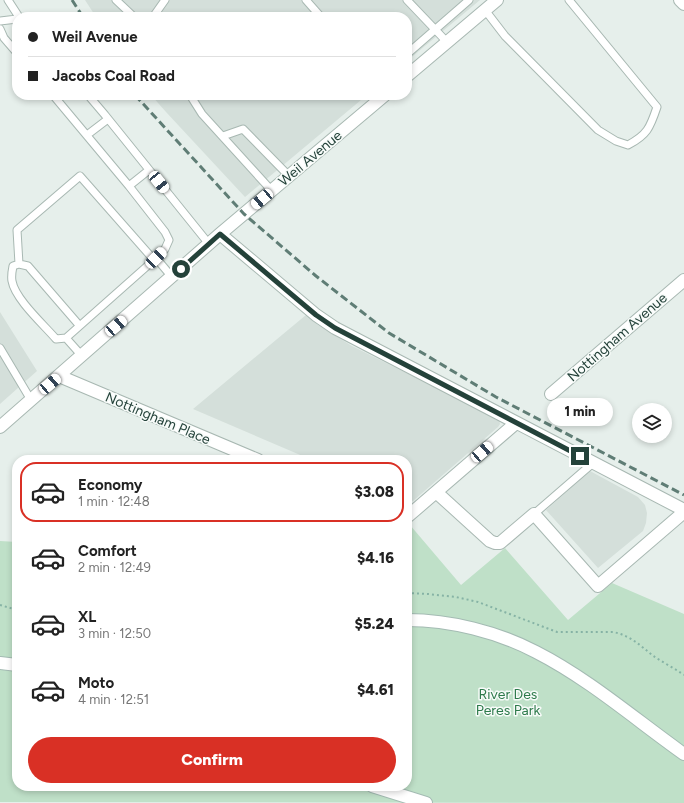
<!DOCTYPE html>
<meta charset="utf-8">
<style>
body{margin:0;font-family:Figtree,sans-serif;background:#f6f6f6;color:#222;height:100vh;display:flex;flex-direction:column;font-size:15px;white-space:nowrap}
*{box-sizing:border-box;margin:0}
p{font-size:13px;color:#767676}
.icon{flex:none;width:22px;height:22px;fill:none;stroke:currentColor;stroke-width:2;stroke-linecap:round;stroke-linejoin:round}
.map{position:relative;flex:1;overflow:hidden}
.side{position:absolute;left:12px;top:455px;width:400px;height:336px;display:flex;flex-direction:column;background:#fff;border-radius:16px;box-shadow:0 2px 6px #0003}
.side>*{flex:none}
.guide{position:absolute;left:12px;top:12px;width:400px;height:88px;border-radius:16px;box-shadow:0 2px 6px #0003;display:grid;align-content:center;height:88px;padding:0 16px;background:#fff}
.controls{position:absolute;left:632px;top:403px;display:grid;gap:8px}
.controls a{display:grid;place-items:center;width:40px;height:40px;border-radius:50%;background:#fff;box-shadow:0 2px 6px #0003;font-size:20px}
.end{position:absolute;width:18px;height:18px;margin:-9px;border:5px solid #24423a;background:#fff;box-shadow:0 0 0 2px #fff}
.from{border-radius:50%}
.bubble{position:absolute;height:28px;border-radius:14px;background:#fff;box-shadow:0 2px 6px #0003;font-size:13px;font-weight:800;line-height:28px;text-align:center}
.car{position:absolute;width:12px;height:24px;margin:-12px -6px;border-radius:5px;box-shadow:0 0 3px 1px #0007;background:linear-gradient(#fff 24%,#345 0 40%,#fff 0 76%,#345 0 86%,#fff 0)}
.guide b{display:flex;align-items:center;gap:14px;height:38px;font-size:15px}
.guide b+b{border-top:1px solid #e0e0e0}
.guide i{width:10px;height:10px;background:#222}
ul{padding:7px 0 0;list-style:none}
li{display:flex;align-items:center;gap:12px;height:60px;margin:0 8px 6px;padding:0 8px;border:2px solid transparent;border-radius:16px}
li div{flex:1}
li b{display:block;font-size:15px}
li em{font-style:normal;font-weight:800}
li.on{border-color:#d93025}
li>.icon{width:36px;height:36px;stroke-width:1.5}
.primary-button{display:flex;gap:8px;margin-top:auto;padding:8px 16px}
.primary-button a{flex:1;height:46px;border-radius:24px;background:#d93025;color:#fff;font-size:16px;font-weight:800;line-height:46px;text-align:center}
.map>svg:first-child{display:block}
</style>
<div class="map">
<svg width="684" height="803" viewBox="0 0 684 803">
<rect width="100%" height="100%" fill="#e6efeb"/>
<path fill="#d4dfda" d="M85 0H480L407 61V17H96Z
M151 95H367L245 197 166 112Z
M0 312 37 371 0 404Z
M306 315 318 325 352 346 499 419 500 424 498 427 413 501 407 499V460H312L193 409Z
M590 471 638 497 645 505 647 513 646 523 643 531 598 568 546 510Z"/>
<path fill="#bfe0c8" d="M410 525 461 585 505 548 568 620 612 583 684 614V803L0 802V541L17 542V786H407V527Z"/>
<g fill="none" stroke-linecap="round" stroke-linejoin="round">
<g stroke="#a8b8b2" stroke-width="9">
<path id="service" d="M8 0 19 17
M116 0 134 17
M306 0 321 17
M407 0 447 42
M485 10 505 36 598 130 616 141 628 145C647 135 650 128 657 107L569 0
M153 17 165 0
M0 21 17 19
M0 29 4 38 17 53
M407 54 469 0
M53 95 129 186 165 232 169 240 165 249 154 260 66 338 82 356
M88 95 105 115 209 244
M190 95 202 114 272 191
M87 135 108 119
M223 136 243 129 289 176
M129 186 149 170
M156 258 172 277
M19 264 17 230 80 176 154 260
M66 338 56 339C44 325 15 299 12 281 11 276 12 271 13 266L19 264 28 266 79 325
M0 348 31 400
M534 514 593 463"/>
</g>
<g stroke="#a8b8b2" stroke-width="14">
<path id="minor" d="M680 0 684 4
M407 76 497 0
M220 234 316 315 335 328 684 510
M59 376 258 460
M551 394 684 280
M0 427 220 234 385 95
M436 492 490 541 495 543H500L534 514 598 586 684 512
M407 517 516 423"/>
</g>
<g stroke="#a4bbb3" stroke-width="14">
<path id="secondary" d="M407 620C450 620 498 632 536 652 589 679 636 720 684 754
M0 663 17 665
M372 786 426 803"/>
</g>
<path stroke="#86b3a5" stroke-width="2" stroke-dasharray="2 3" stroke-linecap="butt" d="M407 593 428 594 456 597 478 602 557 632H613C629 635 640 645 652 655 662 662 674 668 684 675
M0 605 17 610"/>
<use href="#service" stroke="#fff" stroke-width="7"/>
<use href="#minor" stroke="#fff" stroke-width="12"/>
<use href="#secondary" stroke="#fff" stroke-width="12"/>
<path stroke="#5f7d75" stroke-width="3" stroke-dasharray="8 4" stroke-linecap="butt" d="M72 0 83 17
M135 95 244 214 316 276 389 333 496 397 684 495"/>
</g>
<g fill="none" stroke-linecap="round" stroke-linejoin="round">
<path stroke="#24423a" stroke-width="5" d="M181 269 220 234 316 315 335 328 580 456"/>
</g>
<g text-anchor="middle" stroke-width="3" stroke-linejoin="round" paint-order="stroke">
<g font-size="14" fill="#24423a" stroke="#f7fbf9">
<text transform="translate(310 158) rotate(-40)" y="5">Weil Avenue</text>
<text transform="translate(617 337) rotate(-41)" y="5">Nottingham Avenue</text>
<text transform="translate(158 418) rotate(23)" y="5">Nottingham Place</text>
</g>
<g font-size="14" fill="#2d7a4b" stroke="#f7fbf9">
<text x="508" y="699">River Des<tspan x="508" dy="16">Peres Park</tspan></text>
</g>
</g>
</svg>
<div class="controls">
<a><svg class="icon" aria-label="layers" viewBox="0 0 24 24"><path d="M12 4l9 5-9 5-9-5zM3 14l9 5 9-5"/></svg></a>
</div>
<i class="end from" style="left:181px;top:269px"></i>
<i class="end" style="left:580px;top:456px"></i>
<div class="bubble" style="left:547px;top:398px;width:66px">1 min</div>
<i class="car" style="left:159px;top:182px;rotate:141deg"></i>
<i class="car" style="left:262px;top:199px;rotate:230deg"></i>
<i class="car" style="left:156px;top:258px;rotate:45deg"></i>
<i class="car" style="left:116px;top:326px;rotate:49deg"></i>
<i class="car" style="left:50px;top:384px;rotate:49deg"></i>
<i class="car" style="left:482px;top:452px;rotate:49deg"></i>
<div class="guide">
<b><i class="from"></i>Weil Avenue</b>
<b><i></i>Jacobs Coal Road</b>
</div>
<section class="side">
<ul>
<li class="on"><svg class="icon" aria-label="car" viewBox="0 0 24 24"><path d="M5 17H2v-5l4-1 3-4h7l3 4 3 1v5h-3M9 17h6M6 11h13"/><circle cx="7" cy="17" r="2"/><circle cx="17" cy="17" r="2"/></svg><div><b>Economy</b><p>1 min · 12:48</p></div><em>$3.08</em></li>
<li><svg class="icon" aria-label="car" viewBox="0 0 24 24"><path d="M5 17H2v-5l4-1 3-4h7l3 4 3 1v5h-3M9 17h6M6 11h13"/><circle cx="7" cy="17" r="2"/><circle cx="17" cy="17" r="2"/></svg><div><b>Comfort</b><p>2 min · 12:49</p></div><em>$4.16</em></li>
<li><svg class="icon" aria-label="car" viewBox="0 0 24 24"><path d="M5 17H2v-5l4-1 3-4h7l3 4 3 1v5h-3M9 17h6M6 11h13"/><circle cx="7" cy="17" r="2"/><circle cx="17" cy="17" r="2"/></svg><div><b>XL</b><p>3 min · 12:50</p></div><em>$5.24</em></li>
<li><svg class="icon" aria-label="car" viewBox="0 0 24 24"><path d="M5 17H2v-5l4-1 3-4h7l3 4 3 1v5h-3M9 17h6M6 11h13"/><circle cx="7" cy="17" r="2"/><circle cx="17" cy="17" r="2"/></svg><div><b>Moto</b><p>4 min · 12:51</p></div><em>$4.61</em></li>
</ul>
<div class="primary-button"><a>Confirm</a></div>
</section>
</div>
